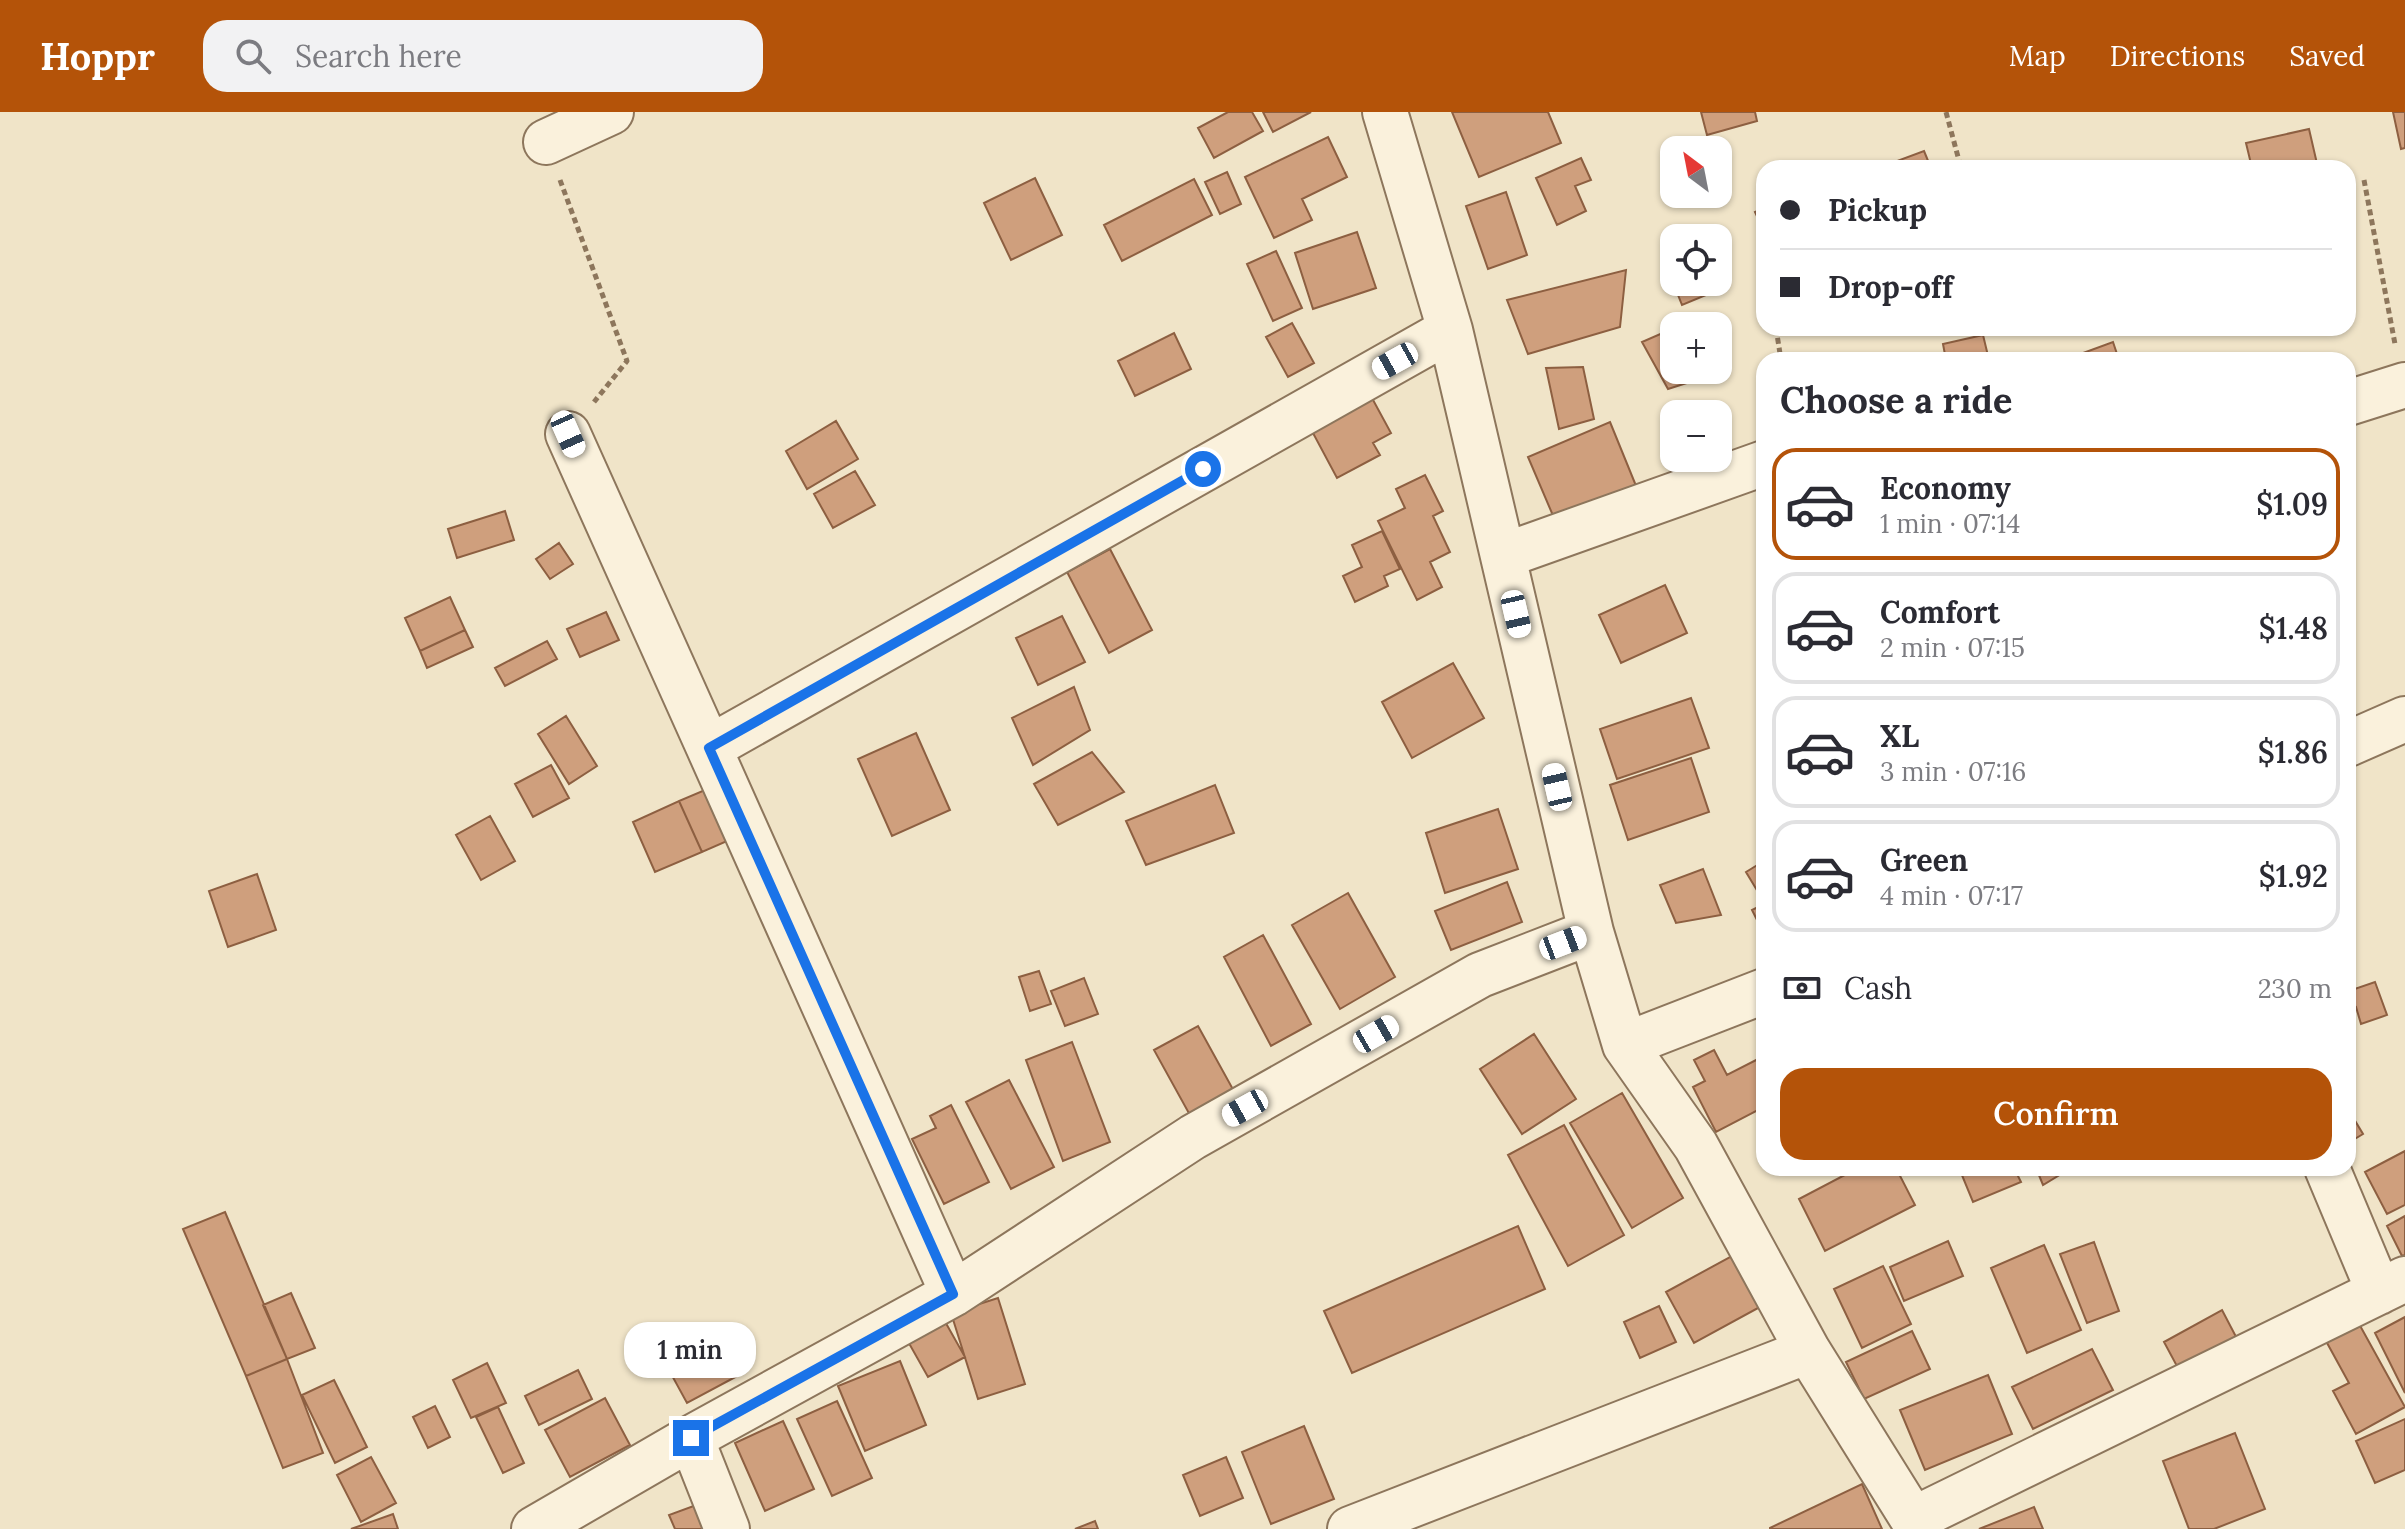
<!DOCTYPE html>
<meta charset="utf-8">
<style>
body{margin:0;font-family:Lora,serif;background:#f2f2f3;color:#2b2b33;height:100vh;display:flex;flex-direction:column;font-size:30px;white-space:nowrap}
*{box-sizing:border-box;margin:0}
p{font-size:26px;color:#7c7c81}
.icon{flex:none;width:44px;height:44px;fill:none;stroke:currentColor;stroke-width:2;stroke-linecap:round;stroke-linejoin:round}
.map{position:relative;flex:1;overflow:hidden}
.sheet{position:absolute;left:1756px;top:240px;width:600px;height:824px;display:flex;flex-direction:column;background:#fff;border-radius:24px;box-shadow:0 2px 6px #0004}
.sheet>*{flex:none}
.top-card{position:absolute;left:1756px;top:48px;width:600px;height:176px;border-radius:24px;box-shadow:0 2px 6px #0004;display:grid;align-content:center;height:176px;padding:0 24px;background:#fff}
.needle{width:52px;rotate:328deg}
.controls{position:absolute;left:1660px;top:24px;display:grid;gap:16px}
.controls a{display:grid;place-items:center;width:72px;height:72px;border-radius:16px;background:#fff;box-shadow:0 2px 6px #0004;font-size:40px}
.end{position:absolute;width:36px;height:36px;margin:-18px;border:10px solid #1a73e8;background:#fff;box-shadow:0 0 0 4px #fff}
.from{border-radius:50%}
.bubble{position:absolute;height:56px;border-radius:24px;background:#fff;box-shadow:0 2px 6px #0004;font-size:26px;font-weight:600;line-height:56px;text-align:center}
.car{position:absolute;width:24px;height:48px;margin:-24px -12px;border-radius:10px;box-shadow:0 0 6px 2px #0007;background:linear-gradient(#fff 24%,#345 0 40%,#fff 0 76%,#345 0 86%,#fff 0)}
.top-card b{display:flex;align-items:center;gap:28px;height:76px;font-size:30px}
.top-card b+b{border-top:2px solid #e1e1e2}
.top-card i{width:20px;height:20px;background:#2b2b33}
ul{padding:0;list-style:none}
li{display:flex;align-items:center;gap:24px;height:112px;margin:0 16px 12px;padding:0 8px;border:4px solid #e1e1e2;border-radius:24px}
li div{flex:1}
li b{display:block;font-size:30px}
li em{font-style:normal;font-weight:600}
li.active{border-color:#b45309}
li>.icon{width:72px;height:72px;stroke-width:1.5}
h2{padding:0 24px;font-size:36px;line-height:96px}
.pay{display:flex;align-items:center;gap:20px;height:88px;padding:0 24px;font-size:30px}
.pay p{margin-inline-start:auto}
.action{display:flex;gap:16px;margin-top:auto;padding:16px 24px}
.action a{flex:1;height:92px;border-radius:24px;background:#b45309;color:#fff;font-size:32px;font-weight:600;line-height:92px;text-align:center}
header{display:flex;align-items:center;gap:48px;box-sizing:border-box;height:112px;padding:0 40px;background:#b45309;color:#fff}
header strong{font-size:38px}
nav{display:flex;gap:44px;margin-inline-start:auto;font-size:28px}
.search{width:560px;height:72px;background:#f2f2f3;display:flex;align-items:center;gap:20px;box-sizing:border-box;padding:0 28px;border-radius:24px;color:#7c7c81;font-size:30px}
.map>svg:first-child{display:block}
</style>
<header>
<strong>Hoppr</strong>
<div class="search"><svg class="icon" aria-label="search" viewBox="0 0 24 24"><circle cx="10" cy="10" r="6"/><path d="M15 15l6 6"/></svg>Search here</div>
<nav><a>Map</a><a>Directions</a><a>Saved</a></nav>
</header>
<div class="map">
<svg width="2405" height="1417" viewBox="0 0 2405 1417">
<rect width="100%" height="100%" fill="#f0e4c8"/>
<path fill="#cf9f7d" stroke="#8d5f41" stroke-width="2" d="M1228 0H1252L1263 19 1214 46 1198 16Z
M1263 0H1311L1273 20Z
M1452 0H1548L1561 31 1479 65Z
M1701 0H1755L1757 9 1707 23Z
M2393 0H2405V36L2401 37Z
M2309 17 2318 56H2252L2246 31Z
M1328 25 1347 65 1302 87 1312 108 1274 126 1245 65Z
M1924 39 1931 56H1900L1897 49Z
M1581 46 1591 68 1575 74 1586 99 1557 113 1536 66Z
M1227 60 1241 92 1220 102 1205 70Z
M1035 66 1062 123 1011 148 984 91Z
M1194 67 1212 103 1122 149 1104 113Z
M1506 80 1527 143 1488 157 1466 94Z
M1764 96V119L1755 100Z
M1357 120 1376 176 1313 197 1295 141Z
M1276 139 1302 196 1273 209 1247 152Z
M1674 141V170H1718V164L1723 176 1682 193 1663 145Z
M1626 158 1620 215 1528 242 1507 188Z
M1292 211 1314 251 1288 265 1266 225Z
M1674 216V258H1706L1709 264 1668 277 1642 230Z
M1174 221 1191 257 1135 284 1118 249Z
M1983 223 1989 248H1946L1943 232Z
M2113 230 2119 248H2064Z
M1583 255 1594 307 1559 317 1546 256Z
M1366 275 1391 321 1373 331 1380 343 1337 366 1306 308Z
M836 309 858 347 807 377 786 339Z
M1610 310 1641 386 1560 420 1528 345Z
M855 359 875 393 833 416 814 382Z
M1425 363 1443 399 1433 404 1450 440 1430 450 1442 475 1417 488 1378 409 1405 396 1396 377Z
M505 399 514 428 457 446 448 417Z
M1382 419 1400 457 1384 464 1388 474 1355 490 1343 464 1362 455 1352 433Z
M559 431 573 452 550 467 536 447Z
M1110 437 1152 518 1109 541 1067 460Z
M1665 473 1687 521 1621 551 1599 503Z
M450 485 465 518 420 539 405 506Z
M606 500 619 528 580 545 567 517Z
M1062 504 1085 550 1038 573 1016 526Z
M465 518 473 535 427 556 420 539Z
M547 529 557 547 505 574 495 556Z
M1453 551 1484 606 1412 646 1382 590Z
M1074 575 1090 618 1033 653 1012 606Z
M1691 586 1709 636 1617 667 1600 617Z
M566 604 597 654 569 672 538 622Z
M916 621 950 698 892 724 858 647Z
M1092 640 1124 680 1058 713 1034 672Z
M1691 646 1709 700 1628 728 1610 673Z
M551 653 569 686 533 705 515 672Z
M1215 673 1234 721 1146 753 1126 709Z
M712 675 734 726 702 740 679 689Z
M679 689 702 740 655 760 633 710Z
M1498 697 1518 757 1445 781 1426 721Z
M490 704 515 749 481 768 456 723Z
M1764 749V777L1758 780 1746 760Z
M1703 757 1721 803 1676 811 1660 773Z
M257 762 276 818 228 835 209 779Z
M1507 770 1522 810 1451 838 1435 799Z
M1348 781 1395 865 1340 897 1292 813Z
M1764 792V822L1752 798Z
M1263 823 1311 912 1271 934 1224 845Z
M1039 859 1051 892 1030 899 1019 865Z
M1084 866 1098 902 1065 914 1051 879Z
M2375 870 2387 903 2361 912 2356 895 2348 898V875L2349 879Z
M1198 914 1235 981 1191 1005 1154 938Z
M1534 922 1576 987 1522 1022 1480 957Z
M1072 930 1110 1030 1063 1049 1026 948Z
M1714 938 1727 963 1764 944V995L1716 1020 1693 975 1705 969 1694 948Z
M1009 968 1054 1055 1011 1077 966 990Z
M1622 981 1683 1086 1632 1116 1570 1011Z
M951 993 989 1070 944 1092 912 1027 936 1016 930 1004Z
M2348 997 2363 1022 2348 1031Z
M1564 1013 1624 1123 1568 1154 1508 1043Z
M2405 1039V1093L2387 1102 2365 1060Z
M1858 1056H1896L1915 1093 1825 1139 1799 1087Z
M1959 1056H2014L2021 1070 1973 1090Z
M2036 1056H2071L2043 1073Z
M225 1100 287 1247 246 1264 183 1117Z
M2405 1104V1143L2402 1144 2387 1114Z
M1518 1114 1545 1177 1352 1261 1324 1199Z
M1948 1129 1963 1164 1904 1189 1890 1155Z
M2094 1130 2119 1199 2087 1211 2060 1142Z
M2044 1133 2081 1218 2027 1241 1991 1156Z
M1741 1139 1769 1190 1694 1231 1666 1180Z
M1883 1154 1911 1212 1862 1236 1834 1177Z
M291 1181 315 1236 287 1247 263 1193Z
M998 1186 1025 1272 978 1287 951 1201Z
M1659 1194 1676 1230 1640 1246 1624 1210Z
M2222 1198 2244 1240 2186 1271 2164 1230Z
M2405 1205V1281L2375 1221Z
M943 1206 965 1245 928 1265 906 1226Z
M2358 1210 2405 1295 2356 1322 2333 1279 2349 1271 2326 1229Z
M718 1219 741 1262 687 1291 664 1249Z
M1912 1219 1930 1257 1864 1287 1846 1250Z
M2092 1237 2113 1278 2033 1317 2012 1275Z
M287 1247 323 1341 283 1356 246 1264Z
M900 1249 926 1313 865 1339 838 1274Z
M487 1251 506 1291 471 1306 453 1268Z
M578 1258 592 1287 539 1313 525 1284Z
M1988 1263 2012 1322 1925 1358 1900 1298Z
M334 1268 367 1335 335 1351 302 1283Z
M605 1286 630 1333 570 1365 545 1318Z
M837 1289 872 1366 832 1384 797 1307Z
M435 1294 450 1325 428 1336 413 1305Z
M498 1295 524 1351 503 1361 476 1305Z
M2405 1307V1358L2375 1371 2356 1329Z
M783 1309 814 1377 765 1399 735 1331Z
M1304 1314 1334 1387 1271 1412 1242 1340Z
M2235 1321 2265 1397 2214 1417H2189L2163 1349Z
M371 1345 396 1391 361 1410 337 1363Z
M1226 1345 1243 1386 1200 1404 1183 1363Z
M1862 1372 1882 1417H1770V1416Z
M699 1392 710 1417H675L669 1403Z
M2034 1395 2043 1417H1979Z
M393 1402 398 1417H351Z
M1095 1409 1098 1417H1075Z"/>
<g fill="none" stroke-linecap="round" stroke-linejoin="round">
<g stroke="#8d765c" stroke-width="48">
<path id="minor" d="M1385 0 1450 218 1591 820 1625 933 1696 1034 1808 1239 1919 1417
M546 30 611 0
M2348 291 2405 273
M568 322 709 636
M1503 444 1764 351
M2348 632 2405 607
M1625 933 1764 879
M2327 1056 2379 1180
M953 1182 709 636 1450 218
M691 1326 727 1417
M1914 1407 2405 1167
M534 1417 691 1326 953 1182 1193 1025 1480 863 1591 820
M1350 1417 1808 1239"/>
</g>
<path stroke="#8d765c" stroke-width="5" stroke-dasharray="6 4" stroke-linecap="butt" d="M1946 0 1961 56
M560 68 627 249 594 290
M2364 68 2395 232
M1776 216 1781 248"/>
<use href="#minor" stroke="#faf1dc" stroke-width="44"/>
</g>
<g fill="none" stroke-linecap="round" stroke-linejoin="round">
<path stroke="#1a73e8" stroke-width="10" d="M691 1326 953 1182 709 636 1203 357"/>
</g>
</svg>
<div class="controls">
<a><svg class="needle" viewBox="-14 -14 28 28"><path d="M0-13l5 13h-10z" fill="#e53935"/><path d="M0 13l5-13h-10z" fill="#7c7c81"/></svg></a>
<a><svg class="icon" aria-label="locate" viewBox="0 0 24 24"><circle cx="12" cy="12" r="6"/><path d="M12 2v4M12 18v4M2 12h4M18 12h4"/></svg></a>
<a>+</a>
<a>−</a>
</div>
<i class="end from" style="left:1203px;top:357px"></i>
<i class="end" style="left:691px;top:1326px"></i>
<div class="bubble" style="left:624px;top:1210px;width:132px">1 min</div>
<i class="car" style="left:1395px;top:249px;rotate:241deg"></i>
<i class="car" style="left:568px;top:322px;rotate:156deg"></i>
<i class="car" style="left:1516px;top:502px;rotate:167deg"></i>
<i class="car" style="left:1557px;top:675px;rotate:347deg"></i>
<i class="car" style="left:1563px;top:831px;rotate:69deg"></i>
<i class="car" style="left:1376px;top:922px;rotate:60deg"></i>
<i class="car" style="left:1245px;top:996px;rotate:241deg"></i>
<div class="top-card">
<b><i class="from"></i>Pickup</b>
<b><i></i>Drop-off</b>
</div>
<section class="sheet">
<h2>Choose a ride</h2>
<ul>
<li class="active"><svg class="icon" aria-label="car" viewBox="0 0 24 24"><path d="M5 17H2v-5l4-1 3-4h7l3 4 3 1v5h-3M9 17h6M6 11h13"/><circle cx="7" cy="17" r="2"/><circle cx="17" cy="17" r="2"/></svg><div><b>Economy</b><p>1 min · 07:14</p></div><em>$1.09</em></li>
<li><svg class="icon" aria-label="car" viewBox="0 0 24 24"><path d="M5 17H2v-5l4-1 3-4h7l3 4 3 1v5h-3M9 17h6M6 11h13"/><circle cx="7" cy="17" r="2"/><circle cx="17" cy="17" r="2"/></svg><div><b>Comfort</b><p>2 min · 07:15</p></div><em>$1.48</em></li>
<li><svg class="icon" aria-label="car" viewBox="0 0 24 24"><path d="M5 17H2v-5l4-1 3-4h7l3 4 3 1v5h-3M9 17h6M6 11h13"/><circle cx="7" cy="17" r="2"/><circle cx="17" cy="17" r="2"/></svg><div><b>XL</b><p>3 min · 07:16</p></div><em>$1.86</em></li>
<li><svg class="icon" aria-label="car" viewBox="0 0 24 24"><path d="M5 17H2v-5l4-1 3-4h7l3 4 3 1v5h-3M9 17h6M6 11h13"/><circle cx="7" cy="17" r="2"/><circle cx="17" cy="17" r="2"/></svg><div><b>Green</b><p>4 min · 07:17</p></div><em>$1.92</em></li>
</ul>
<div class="pay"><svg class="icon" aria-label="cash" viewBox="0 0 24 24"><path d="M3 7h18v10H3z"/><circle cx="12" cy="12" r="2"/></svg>Cash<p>230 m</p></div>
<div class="action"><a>Confirm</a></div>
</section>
</div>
